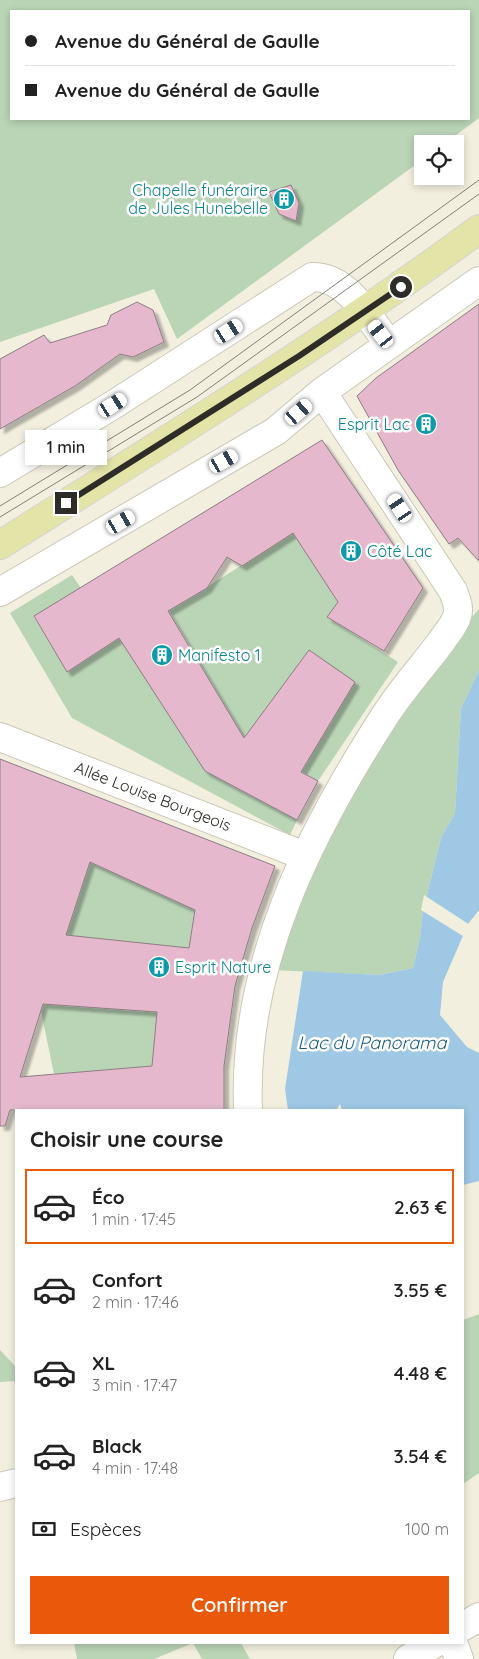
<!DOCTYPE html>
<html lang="fr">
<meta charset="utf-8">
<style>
body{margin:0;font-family:Quicksand,sans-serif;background:#f2f2f2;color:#222;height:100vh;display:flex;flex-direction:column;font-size:19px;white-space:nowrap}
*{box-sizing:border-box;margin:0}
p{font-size:16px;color:#767676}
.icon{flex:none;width:28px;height:28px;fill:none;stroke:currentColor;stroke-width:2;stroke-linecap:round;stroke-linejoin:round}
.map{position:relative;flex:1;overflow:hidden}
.drawer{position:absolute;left:15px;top:1109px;width:449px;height:535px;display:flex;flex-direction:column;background:#fff;border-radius:0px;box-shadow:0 2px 8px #0003}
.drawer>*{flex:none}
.hud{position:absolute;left:10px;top:10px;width:460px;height:110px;border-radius:0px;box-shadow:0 2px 8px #0003;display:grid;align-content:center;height:110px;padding:0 15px;background:#fff}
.fabs{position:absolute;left:414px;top:135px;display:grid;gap:10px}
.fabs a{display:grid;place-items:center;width:50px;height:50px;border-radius:0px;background:#fff;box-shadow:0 2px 8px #0003;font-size:25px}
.end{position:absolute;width:22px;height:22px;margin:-11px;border:6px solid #2d2c26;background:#fff;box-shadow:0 0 0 2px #fff}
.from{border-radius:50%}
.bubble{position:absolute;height:35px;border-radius:0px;background:#fff;box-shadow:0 2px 8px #0003;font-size:16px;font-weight:600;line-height:35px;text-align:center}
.car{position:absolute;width:15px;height:30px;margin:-15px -8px;border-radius:6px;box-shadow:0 0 4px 1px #0007;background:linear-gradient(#fff 24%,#345 0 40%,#fff 0 76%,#345 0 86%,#fff 0)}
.hud b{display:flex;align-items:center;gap:18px;height:48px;font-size:19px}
.hud b+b{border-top:1px solid #e0e0e0}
.hud i{width:12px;height:12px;background:#222}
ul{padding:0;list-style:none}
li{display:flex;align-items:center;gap:15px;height:75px;margin:0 10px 8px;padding:0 5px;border:2px solid transparent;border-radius:0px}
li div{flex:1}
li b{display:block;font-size:19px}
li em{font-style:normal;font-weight:600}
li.on{border-color:#ea580c}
li>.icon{width:45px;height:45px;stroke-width:1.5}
h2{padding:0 15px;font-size:22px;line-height:60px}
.pay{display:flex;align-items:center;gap:12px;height:55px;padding:0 15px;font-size:19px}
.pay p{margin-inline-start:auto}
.primary-button{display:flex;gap:10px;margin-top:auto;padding:10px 15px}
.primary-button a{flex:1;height:58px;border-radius:0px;background:#ea580c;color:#fff;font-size:20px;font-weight:600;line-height:58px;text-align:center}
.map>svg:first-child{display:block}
</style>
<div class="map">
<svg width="479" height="1659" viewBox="0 0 479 1659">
<defs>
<filter id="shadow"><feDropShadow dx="4.5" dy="4.5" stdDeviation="1" flood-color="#0004"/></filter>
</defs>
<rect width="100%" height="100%" fill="#f2efde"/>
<path fill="#bad4b6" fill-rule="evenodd" d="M0 0H479V118L444 144H422V160L177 339 154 289 0 342ZM11 11H469V119H11Z
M293 533 338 602 327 617 398 662 318 781 246 741 169 611Z
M72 575 81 588 34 617 67 672 119 638 205 771 297 820 290 835 72 718 10 613Z
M479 609V670L461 709 455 813 441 838 423 911 420 937 413 968 379 975 272 970 332 819 447 646Z
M90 862 195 910 189 948 83 937 71 1005 157 1012 152 1066 54 1074 41 1011Z
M479 1314V1473L463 1484V1320Z
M0 1350 16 1367V1383L13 1381 0 1382Z
M74 1643H241L250 1659H202L193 1643 154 1659H77Z"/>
<path fill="#9fc8e4" d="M479 670V910L468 924 443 982 440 1015 467 1047 479 1053V1181L463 1185 462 1110H342L340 1104 336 1110H288L285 1089 303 971 379 975 413 968 420 937 423 911 441 838 455 813 461 709Z"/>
<path fill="#f2efde" d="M424 895 470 925 466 938 421 910Z"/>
<path fill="#e5b8cd" stroke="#8e7d84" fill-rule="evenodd" filter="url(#shadow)" d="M291 185 299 203 296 221 279 214 269 192Z
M137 302 153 310 164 342 133 357 120 354 75 386 0 429V359L44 335 50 343 107 325 111 315Z
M479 304V561L458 538 449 544 398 470 357 396 376 378Z
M322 440 423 588 384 651 327 617 338 602 293 533 242 566 227 557 207 588 168 611 244 738 309 650 355 682 301 772 318 781 297 820 205 771 119 638 67 672 34 616Z
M0 759 275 866 252 928 235 986 224 1066V1110H10L5 1126H0ZM90 862 195 910 189 948 66 935ZM43 1004 157 1012 152 1066 20 1077Z"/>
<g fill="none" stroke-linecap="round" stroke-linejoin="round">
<g stroke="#cac7b6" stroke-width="30">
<path id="minor" d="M0 473 113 405 312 277C348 276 369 319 389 344
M0 592 276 431 322 392 479 281
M0 737 305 856
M248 1110C242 965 309 833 386 714 403 688 423 666 441 642 446 634 455 625 457 616 460 608 456 599 453 591L322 392
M0 1487 16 1483
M462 1627 479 1617
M453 1642 459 1659
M408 1659 437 1642"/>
</g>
<g stroke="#d5d5d4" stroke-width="30">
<path id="major" d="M0 545C162 443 325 343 479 229"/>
</g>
<use href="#minor" stroke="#fff" stroke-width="28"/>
<use href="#major" stroke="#e3e4a7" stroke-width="28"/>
<path stroke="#838177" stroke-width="1" d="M0 506 190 390 479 180
M0 517 197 397 479 194"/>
</g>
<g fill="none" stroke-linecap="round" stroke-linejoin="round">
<path stroke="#2d2c26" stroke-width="6" d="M66 503 299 356 401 287"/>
</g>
<defs>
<g id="building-disc" transform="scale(1.125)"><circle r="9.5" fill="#0f9aa8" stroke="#fff"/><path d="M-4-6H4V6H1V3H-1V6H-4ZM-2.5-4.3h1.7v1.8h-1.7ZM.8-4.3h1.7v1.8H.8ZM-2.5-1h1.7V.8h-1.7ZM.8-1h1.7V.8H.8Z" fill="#fff"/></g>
</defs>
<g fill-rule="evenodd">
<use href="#building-disc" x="284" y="199"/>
<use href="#building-disc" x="426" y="424"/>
<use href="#building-disc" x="351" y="551"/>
<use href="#building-disc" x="162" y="655"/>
<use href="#building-disc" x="159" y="967"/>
</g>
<g text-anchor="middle" stroke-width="5" stroke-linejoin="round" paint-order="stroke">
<g font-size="16" fill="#0d838f" stroke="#fff" text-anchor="start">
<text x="268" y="196" text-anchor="end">Chapelle funéraire<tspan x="268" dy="18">de Jules Hunebelle</tspan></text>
<text x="410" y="430" text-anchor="end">Esprit Lac</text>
<text x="367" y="557">Côté Lac</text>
<text x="178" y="661">Manifesto 1</text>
<text x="175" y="973">Esprit Nature</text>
</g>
<g font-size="16" fill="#2d2c26" stroke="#fff">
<text transform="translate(153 796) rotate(21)" y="6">Allée Louise Bourgeois</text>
</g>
<g font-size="18" font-style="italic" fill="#185c81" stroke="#fff">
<text x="372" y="1049">Lac du Panorama</text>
</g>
</g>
</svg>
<div class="fabs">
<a><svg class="icon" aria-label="locate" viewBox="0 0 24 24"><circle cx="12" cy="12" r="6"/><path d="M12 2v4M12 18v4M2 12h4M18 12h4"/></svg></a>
</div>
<i class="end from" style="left:401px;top:287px"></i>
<i class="end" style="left:66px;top:503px"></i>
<div class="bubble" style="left:25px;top:430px;width:82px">1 min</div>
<i class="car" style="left:229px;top:331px;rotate:57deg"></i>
<i class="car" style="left:381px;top:334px;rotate:322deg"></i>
<i class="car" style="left:113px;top:405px;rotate:57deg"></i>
<i class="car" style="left:299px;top:412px;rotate:49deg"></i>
<i class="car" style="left:224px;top:461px;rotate:60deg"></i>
<i class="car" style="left:400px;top:508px;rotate:327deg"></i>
<i class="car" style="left:121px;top:522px;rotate:60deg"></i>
<div class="hud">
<b><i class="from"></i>Avenue du Général de Gaulle</b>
<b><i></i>Avenue du Général de Gaulle</b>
</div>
<section class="drawer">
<h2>Choisir une course</h2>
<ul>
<li class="on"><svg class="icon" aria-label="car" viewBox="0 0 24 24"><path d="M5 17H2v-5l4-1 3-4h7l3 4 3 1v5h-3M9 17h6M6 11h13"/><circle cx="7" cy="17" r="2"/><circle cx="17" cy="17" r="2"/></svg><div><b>Éco</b><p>1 min · 17:45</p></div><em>2.63 €</em></li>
<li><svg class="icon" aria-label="car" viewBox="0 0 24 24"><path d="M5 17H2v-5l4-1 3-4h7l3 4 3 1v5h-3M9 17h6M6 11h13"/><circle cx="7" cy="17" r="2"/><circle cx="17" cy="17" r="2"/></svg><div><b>Confort</b><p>2 min · 17:46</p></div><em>3.55 €</em></li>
<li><svg class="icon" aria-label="car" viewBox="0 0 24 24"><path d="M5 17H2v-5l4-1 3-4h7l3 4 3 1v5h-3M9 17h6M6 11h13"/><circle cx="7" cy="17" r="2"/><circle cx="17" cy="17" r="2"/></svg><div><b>XL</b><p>3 min · 17:47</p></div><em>4.48 €</em></li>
<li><svg class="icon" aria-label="car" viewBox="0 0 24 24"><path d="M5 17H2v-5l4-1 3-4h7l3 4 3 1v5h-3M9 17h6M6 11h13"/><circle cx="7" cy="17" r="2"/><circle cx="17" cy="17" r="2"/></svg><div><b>Black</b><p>4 min · 17:48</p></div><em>3.54 €</em></li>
</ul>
<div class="pay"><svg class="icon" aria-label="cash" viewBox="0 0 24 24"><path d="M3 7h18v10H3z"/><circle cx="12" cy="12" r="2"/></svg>Espèces<p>100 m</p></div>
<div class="primary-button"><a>Confirmer</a></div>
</section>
</div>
